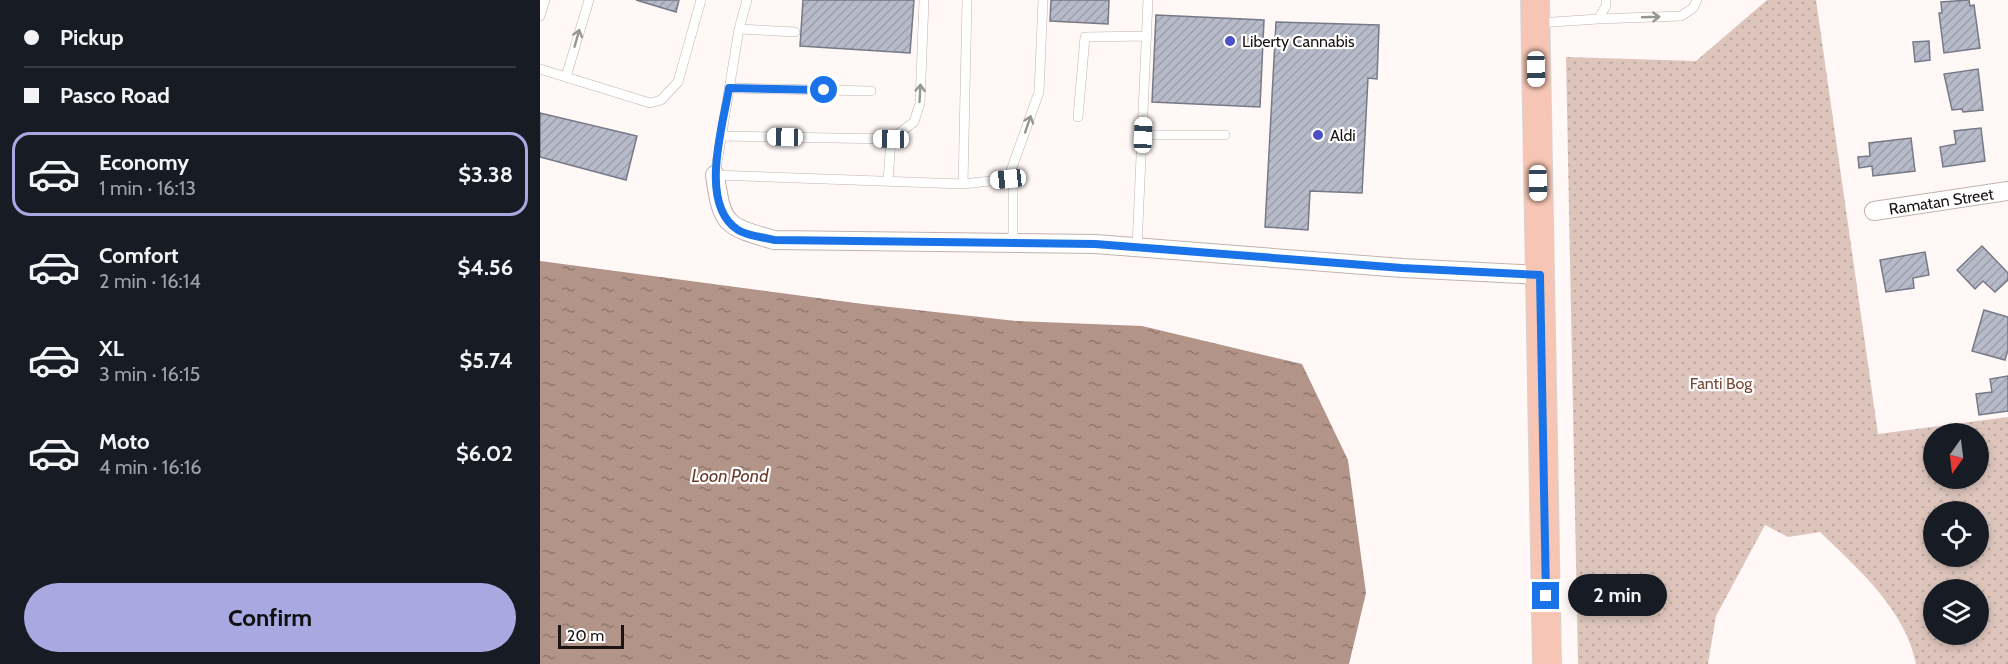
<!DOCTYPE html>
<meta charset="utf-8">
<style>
body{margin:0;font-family:Cabin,sans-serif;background:#242831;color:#f1f3f6;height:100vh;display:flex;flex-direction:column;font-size:22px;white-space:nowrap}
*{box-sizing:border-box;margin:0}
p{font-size:20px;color:#9ea1a6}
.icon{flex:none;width:33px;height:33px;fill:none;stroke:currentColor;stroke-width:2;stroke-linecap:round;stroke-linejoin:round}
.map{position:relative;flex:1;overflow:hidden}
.panel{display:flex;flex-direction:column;background:#171b24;width:540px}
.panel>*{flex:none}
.banner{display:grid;align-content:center;height:132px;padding:0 24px;background:#171b24}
.needle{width:39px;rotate:194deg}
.buttons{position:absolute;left:1383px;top:423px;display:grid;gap:12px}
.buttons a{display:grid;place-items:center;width:66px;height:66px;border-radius:50%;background:#171b24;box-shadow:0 3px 9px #0003;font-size:30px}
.scale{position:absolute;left:18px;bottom:15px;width:66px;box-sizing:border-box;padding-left:6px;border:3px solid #1a1412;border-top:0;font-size:16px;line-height:21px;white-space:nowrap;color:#1a1412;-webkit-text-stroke:4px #fff;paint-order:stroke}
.end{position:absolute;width:27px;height:27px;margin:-14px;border:8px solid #1a73e8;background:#fff;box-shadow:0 0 0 3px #fff}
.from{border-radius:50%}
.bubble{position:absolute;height:42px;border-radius:21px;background:#171b24;box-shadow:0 3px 9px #0003;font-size:20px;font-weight:800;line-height:42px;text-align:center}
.car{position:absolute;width:18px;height:36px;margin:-18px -9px;border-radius:8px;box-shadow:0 0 4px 2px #0007;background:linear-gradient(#fff 24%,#345 0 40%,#fff 0 76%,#345 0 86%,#fff 0)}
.banner b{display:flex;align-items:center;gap:21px;height:57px;font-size:22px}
.banner b+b{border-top:2px solid #363941}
.banner i{width:15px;height:15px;background:#f1f3f6}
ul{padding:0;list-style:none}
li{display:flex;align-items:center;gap:18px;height:84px;margin:0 12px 9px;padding:0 12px;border:3px solid transparent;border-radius:18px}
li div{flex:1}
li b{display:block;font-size:22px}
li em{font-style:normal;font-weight:800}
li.active{border-color:#a7a9e0}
li>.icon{width:54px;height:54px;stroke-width:1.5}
.button{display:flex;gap:12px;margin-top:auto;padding:12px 24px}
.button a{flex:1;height:69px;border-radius:36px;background:#a7a9e0;color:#111;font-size:24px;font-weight:800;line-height:69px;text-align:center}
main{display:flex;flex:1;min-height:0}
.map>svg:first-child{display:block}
</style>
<main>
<section class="panel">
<div class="banner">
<b><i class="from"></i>Pickup</b>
<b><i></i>Pasco Road</b>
</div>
<ul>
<li class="active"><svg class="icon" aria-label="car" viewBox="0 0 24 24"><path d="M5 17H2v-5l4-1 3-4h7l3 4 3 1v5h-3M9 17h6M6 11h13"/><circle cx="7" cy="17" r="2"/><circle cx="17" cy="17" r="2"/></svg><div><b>Economy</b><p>1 min · 16:13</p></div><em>$3.38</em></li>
<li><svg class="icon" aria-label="car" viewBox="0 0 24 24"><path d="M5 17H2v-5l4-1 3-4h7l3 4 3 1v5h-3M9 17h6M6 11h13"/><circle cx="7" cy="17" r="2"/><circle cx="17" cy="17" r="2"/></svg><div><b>Comfort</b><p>2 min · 16:14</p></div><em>$4.56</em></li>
<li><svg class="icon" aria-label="car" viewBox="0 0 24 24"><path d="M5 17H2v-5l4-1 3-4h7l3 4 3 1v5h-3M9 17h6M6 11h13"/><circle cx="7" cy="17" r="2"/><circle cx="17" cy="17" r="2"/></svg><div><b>XL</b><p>3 min · 16:15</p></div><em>$5.74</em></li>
<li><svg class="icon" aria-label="car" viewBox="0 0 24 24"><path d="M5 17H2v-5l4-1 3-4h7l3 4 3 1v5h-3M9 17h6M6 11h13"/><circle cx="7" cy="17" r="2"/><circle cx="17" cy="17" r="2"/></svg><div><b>Moto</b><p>4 min · 16:16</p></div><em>$6.02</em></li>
</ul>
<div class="button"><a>Confirm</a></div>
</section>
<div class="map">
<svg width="1468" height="664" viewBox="0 0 1468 664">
<defs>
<pattern id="green-dots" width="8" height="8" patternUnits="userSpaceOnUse" patternTransform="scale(1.5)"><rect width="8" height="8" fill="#ddc5bc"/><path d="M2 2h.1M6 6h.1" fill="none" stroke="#bda8a1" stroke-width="1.8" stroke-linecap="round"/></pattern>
<pattern id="water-ripples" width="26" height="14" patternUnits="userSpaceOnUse" patternTransform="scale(1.5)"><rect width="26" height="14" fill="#b39488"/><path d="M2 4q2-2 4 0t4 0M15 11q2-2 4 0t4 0" fill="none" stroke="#91786e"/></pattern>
<pattern id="building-hatch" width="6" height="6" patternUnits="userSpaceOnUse" patternTransform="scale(1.5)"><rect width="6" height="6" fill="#b7bac8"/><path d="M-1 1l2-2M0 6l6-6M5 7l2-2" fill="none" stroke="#9d9fab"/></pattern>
</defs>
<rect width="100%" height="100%" fill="#fff8f6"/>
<path fill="url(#green-dots)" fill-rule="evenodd" d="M1227 0H1276L1338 434 1468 417V664H1376C1365 609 1318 569 1280 532L1248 537 1225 525 1176 616 1168 664H1038L1026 57 1156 61ZM1394 434H1438V478H1394ZM1394 512H1438V556H1394ZM1394 590H1438V634H1394Z"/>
<path fill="url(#water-ripples)" d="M0 261 323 304 476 321 602 326 762 364 808 460 826 593 809 664H0Z"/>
<path fill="url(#building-hatch)" stroke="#767986" stroke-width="1.5" d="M96 0H139L136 12Z
M263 0H374L370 53 260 46Z
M511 0H569L568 24 510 21Z
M1429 0 1430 6 1434 5 1440 48 1404 53 1399 13H1402L1401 2Z
M616 15 724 20 720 107 612 102Z
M736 22 839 25 837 79 828 78 822 193 770 191 768 230 725 227Z
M1389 41 1390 60 1375 62 1373 42Z
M1438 69 1443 110 1423 112 1422 109 1412 110 1404 74Z
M0 113 97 136 86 180 0 157Z
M1441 128 1445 161 1403 167 1400 147 1416 144 1414 131Z
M1371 138 1375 171 1333 176 1332 166 1319 168 1318 157 1330 156 1329 143Z
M1442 246 1468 273V280L1455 292 1443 281 1435 289 1417 270Z
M1385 252 1389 275 1373 278 1374 288 1346 292 1340 260Z
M1444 310 1468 317V350L1465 360 1432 351Z
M1468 376V411L1439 415 1436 394 1452 392 1450 379Z"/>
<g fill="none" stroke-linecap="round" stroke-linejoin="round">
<g stroke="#c2b2ad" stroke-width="10">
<path id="lane" d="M207 0 199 29 175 175 423 184 427 0
M0 16 5 0
M1058 19 1141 16 1153 8 1157 0
M998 23 1058 19 1066 6V0
M199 29 255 32
M0 69 110 103 121 100 138 82 161 0
M26 77 49 0
M189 88 331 91
M538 117 545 37 607 36
M603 135H685
M181 136 351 139 348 181
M351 139 374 122 380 103 384 0
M468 179 499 92 503 0
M423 184 468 179 473 187V242
M597 247 608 0"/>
</g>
<g stroke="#c2b2ad" stroke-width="20">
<g id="street">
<path d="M175 175C182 225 185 226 234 240L555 244 862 268 1000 275"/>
<path id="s1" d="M1334 211 1468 191"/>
</g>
</g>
<g stroke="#d6d5d4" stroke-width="30">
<path id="primary" d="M995 0 1007 664"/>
</g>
<use href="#lane" stroke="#fff" stroke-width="9"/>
<use href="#street" stroke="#fff" stroke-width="18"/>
<use href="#primary" stroke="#f6c5b3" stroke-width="28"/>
</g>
<defs><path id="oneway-shaft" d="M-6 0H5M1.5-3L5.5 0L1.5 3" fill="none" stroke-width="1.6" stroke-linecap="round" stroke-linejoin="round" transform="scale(1.5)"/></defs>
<g stroke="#989594">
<use href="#oneway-shaft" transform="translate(1111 17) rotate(-2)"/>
<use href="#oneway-shaft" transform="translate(37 38) rotate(-74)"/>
<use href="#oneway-shaft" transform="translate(380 93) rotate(-87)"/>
<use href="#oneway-shaft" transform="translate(488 124) rotate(-71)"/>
</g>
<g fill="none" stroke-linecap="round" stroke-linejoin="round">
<path stroke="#1a73e8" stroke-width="8" d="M284 90 189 88C183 126 158 204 198 230 207 236 223 237 234 240L555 244 862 268 1000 275 1006 596"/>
</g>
<g fill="#4c4fc5" stroke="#fff" stroke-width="2">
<circle cx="690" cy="41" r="6"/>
<circle cx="778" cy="135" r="6"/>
</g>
<g text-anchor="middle" stroke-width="4.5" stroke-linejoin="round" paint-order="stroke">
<g font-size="16" fill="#1a1412" stroke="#fff" text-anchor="start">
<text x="702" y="47">Liberty Cannabis</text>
<text x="790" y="141">Aldi</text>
</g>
<g font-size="16" fill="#1a1412" stroke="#fff">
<text dy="6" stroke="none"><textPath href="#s1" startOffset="68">Ramatan Street</textPath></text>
</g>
<g font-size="16" fill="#764735" stroke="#fff">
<text x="1181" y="389">Fanti Bog</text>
</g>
<g font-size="18" font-style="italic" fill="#673a28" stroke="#fff">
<text x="190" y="482">Loon Pond</text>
</g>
</g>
</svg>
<div class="buttons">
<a><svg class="needle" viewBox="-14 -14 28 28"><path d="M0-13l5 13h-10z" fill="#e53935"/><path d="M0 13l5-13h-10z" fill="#9ea1a6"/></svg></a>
<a><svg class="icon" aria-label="locate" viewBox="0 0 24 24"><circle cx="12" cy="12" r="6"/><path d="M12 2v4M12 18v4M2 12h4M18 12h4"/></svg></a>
<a><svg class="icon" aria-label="layers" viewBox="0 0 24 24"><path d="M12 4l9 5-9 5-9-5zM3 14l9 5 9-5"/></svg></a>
</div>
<div class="scale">20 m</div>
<i class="end from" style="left:284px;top:90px"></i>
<i class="end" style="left:1006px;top:596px"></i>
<div class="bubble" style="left:1028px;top:574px;width:99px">2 min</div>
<i class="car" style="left:996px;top:69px;rotate:179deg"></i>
<i class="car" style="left:603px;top:135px;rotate:2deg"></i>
<i class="car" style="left:245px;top:137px;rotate:271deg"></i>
<i class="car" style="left:351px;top:139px;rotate:271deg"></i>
<i class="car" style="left:468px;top:179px;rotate:264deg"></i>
<i class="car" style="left:998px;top:183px;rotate:179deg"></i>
</div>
</main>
